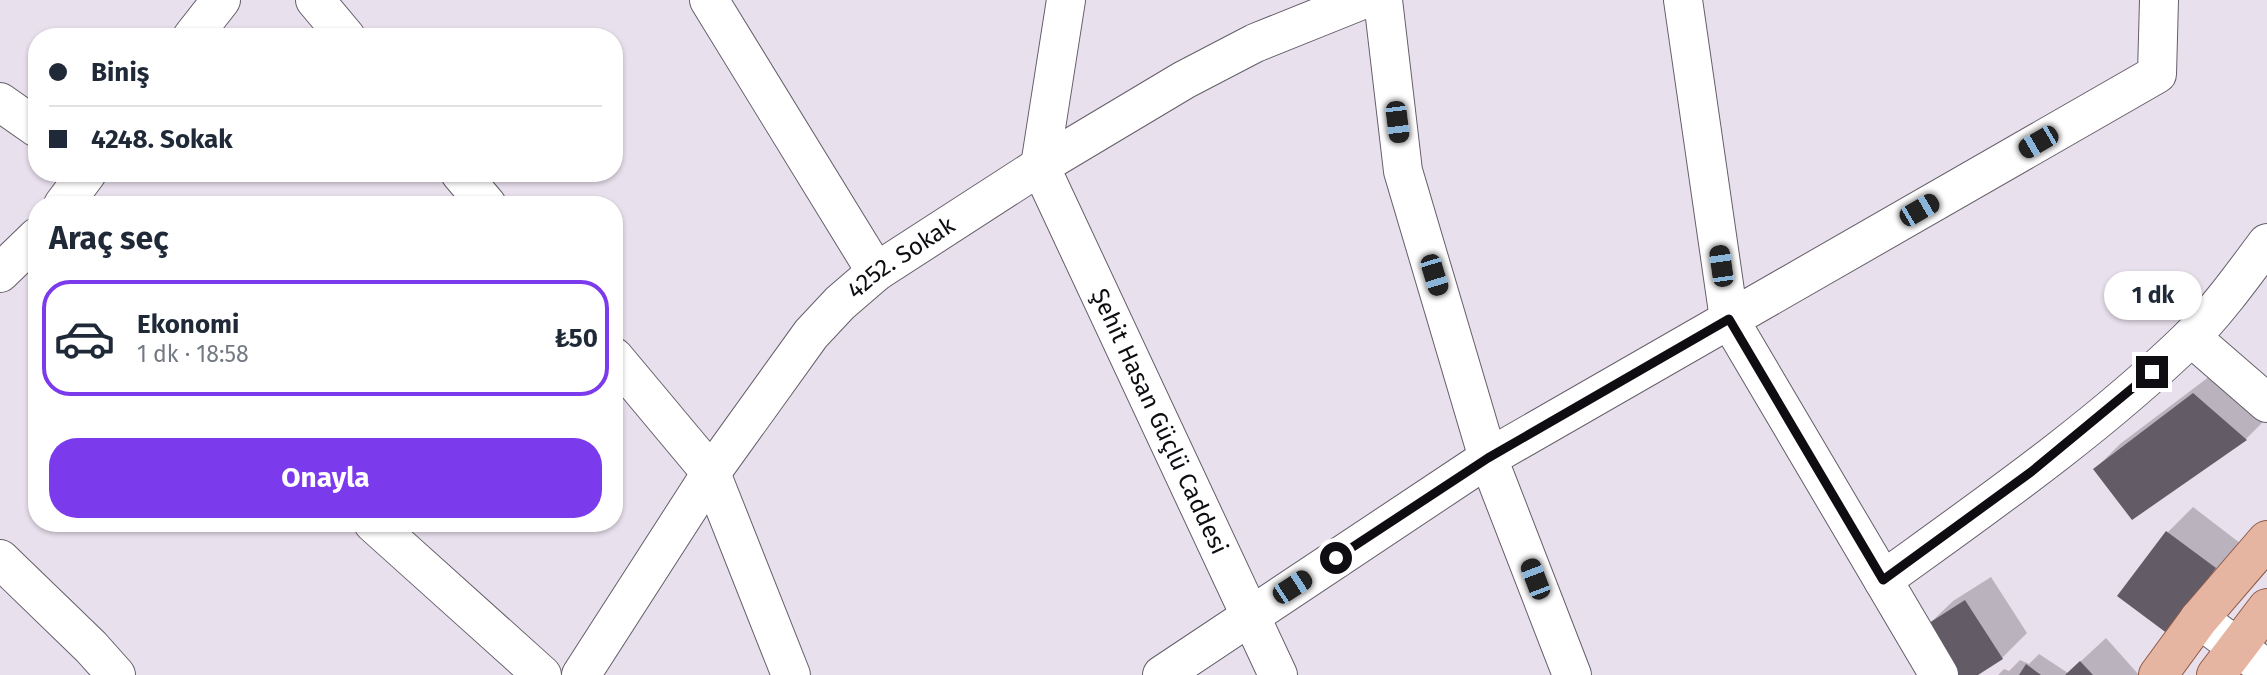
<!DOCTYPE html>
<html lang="tr">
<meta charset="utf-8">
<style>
body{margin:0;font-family:"Fira Sans",sans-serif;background:#f2f2f3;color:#1f2937;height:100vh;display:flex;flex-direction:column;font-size:26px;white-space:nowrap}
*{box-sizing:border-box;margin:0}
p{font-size:23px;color:#747a83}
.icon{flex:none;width:38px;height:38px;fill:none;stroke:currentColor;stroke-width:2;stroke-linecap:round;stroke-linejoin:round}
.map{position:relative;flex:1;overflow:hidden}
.drawer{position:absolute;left:28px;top:196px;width:595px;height:336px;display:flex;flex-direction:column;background:#fff;border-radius:28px;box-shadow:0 2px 5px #0004}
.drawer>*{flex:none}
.banner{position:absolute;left:28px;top:28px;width:595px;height:154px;border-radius:28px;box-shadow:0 2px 5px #0004;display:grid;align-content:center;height:154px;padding:0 21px;background:#fff}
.end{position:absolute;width:32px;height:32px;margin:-16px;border:9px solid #100d12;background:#fff;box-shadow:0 0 0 4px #fff}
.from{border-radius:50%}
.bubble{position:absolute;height:49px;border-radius:24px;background:#fff;box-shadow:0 2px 5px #0004;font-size:23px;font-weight:700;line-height:49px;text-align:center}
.car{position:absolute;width:21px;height:42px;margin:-21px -10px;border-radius:9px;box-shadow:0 0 5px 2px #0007;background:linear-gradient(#222 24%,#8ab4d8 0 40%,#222 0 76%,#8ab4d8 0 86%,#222 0)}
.banner b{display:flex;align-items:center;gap:24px;height:66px;font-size:26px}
.banner b+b{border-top:2px solid #e0e1e3}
.banner i{width:18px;height:18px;background:#1f2937}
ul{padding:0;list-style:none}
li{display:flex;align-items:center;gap:21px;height:116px;margin:0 14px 10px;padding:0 7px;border:4px solid #e0e1e3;border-radius:28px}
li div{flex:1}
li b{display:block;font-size:26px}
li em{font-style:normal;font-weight:700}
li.on{border-color:#7c3aed}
li>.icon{width:63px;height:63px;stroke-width:1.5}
h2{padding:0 21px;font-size:32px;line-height:84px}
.button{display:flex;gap:14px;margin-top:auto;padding:14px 21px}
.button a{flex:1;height:80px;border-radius:28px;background:#7c3aed;color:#fff;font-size:28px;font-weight:700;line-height:80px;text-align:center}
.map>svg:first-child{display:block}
</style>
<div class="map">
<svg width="2267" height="675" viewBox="0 0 2267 675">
<rect width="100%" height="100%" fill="#e9e0ed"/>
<path fill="#0003" d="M2218 370 2267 418 2246 439 2095 469 2120 444Z
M2193 507 2240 543 2193 607 2120 596 2168 532Z
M1991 577 2027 633 2002 658 1975 675H1960L1928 625 1953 601Z
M2106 638 2139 675H1998L2004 669 2009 671 2020 660 2029 664 2039 654 2068 673Z"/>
<path fill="#635c67" d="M2193 393 2247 440 2132 520 2093 469Z
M2166 531 2216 568 2168 634 2117 596Z
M1965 600 2003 659 1978 675H1958L1926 625Z
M2080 661 2093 675H2065Z
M2026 664 2041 675H2019Z"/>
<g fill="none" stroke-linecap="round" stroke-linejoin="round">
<g stroke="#655e69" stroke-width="40">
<g id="minor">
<path d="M315 0 346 37"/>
<path d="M709 0 876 272"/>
<path id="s1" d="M1066 0 1040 166 1278 675"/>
<path d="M1383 0 1403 171 1488 458 1572 675"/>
<path d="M1683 0 1729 319 1939 675"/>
<path d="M192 37 221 0"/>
<path d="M0 102 37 128"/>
<path d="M460 173 487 205"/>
<path d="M63 205 87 173"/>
<path d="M0 273 37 237"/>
<path d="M2191 337 2267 403"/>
<path d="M614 357 711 473 791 675"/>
<path d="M373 523 542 675"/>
<path d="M0 559 91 647 116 675"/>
<path d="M1883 580C1988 504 2096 429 2190 338 2218 310 2243 275 2267 243"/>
<path d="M2199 619 2267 669"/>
<path id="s2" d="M581 675 711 473 811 334 840 303 876 272 1040 166 1184 80 1255 43 1362 0"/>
<path d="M1162 675 1488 458 2157 74 2159 0"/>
</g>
</g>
<g stroke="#8f5a47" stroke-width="40">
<path id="major" d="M2158 675 2199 619 2267 540
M2216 675 2267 608"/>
</g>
<use href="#minor" stroke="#fff" stroke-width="38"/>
<use href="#major" stroke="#e5b5a2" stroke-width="38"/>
</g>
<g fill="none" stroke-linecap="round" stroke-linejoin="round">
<path stroke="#100d12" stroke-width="9" d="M1336 558 1488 458 1729 319 1883 580 2031 472 2152 372"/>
</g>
<g text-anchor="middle" stroke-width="7" stroke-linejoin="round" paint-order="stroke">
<g font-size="24" fill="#100d12" stroke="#e9e0ed">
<text dy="8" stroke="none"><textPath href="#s2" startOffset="530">4252. Sokak</textPath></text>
<text dy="8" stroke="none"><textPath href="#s1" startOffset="450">Şehit Hasan Güçlü Caddesi</textPath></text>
</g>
</g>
</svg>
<i class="end from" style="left:1336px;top:558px"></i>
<i class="end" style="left:2152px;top:372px"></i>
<div class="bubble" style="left:2104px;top:271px;width:98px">1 dk</div>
<i class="car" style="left:1397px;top:122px;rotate:173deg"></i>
<i class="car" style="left:2038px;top:142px;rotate:240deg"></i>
<i class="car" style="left:1919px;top:210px;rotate:60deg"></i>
<i class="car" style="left:1721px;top:266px;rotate:352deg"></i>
<i class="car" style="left:1434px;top:275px;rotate:163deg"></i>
<i class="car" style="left:1535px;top:579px;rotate:339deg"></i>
<i class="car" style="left:1292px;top:587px;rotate:57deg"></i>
<div class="banner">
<b><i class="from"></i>Biniş</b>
<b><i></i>4248. Sokak</b>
</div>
<section class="drawer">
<h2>Araç seç</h2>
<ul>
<li class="on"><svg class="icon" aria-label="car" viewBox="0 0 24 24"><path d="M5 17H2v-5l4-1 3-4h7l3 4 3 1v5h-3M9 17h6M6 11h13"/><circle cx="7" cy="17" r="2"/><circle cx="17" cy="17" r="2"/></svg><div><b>Ekonomi</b><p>1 dk · 18:58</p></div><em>₺50</em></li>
</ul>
<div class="button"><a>Onayla</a></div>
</section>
</div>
